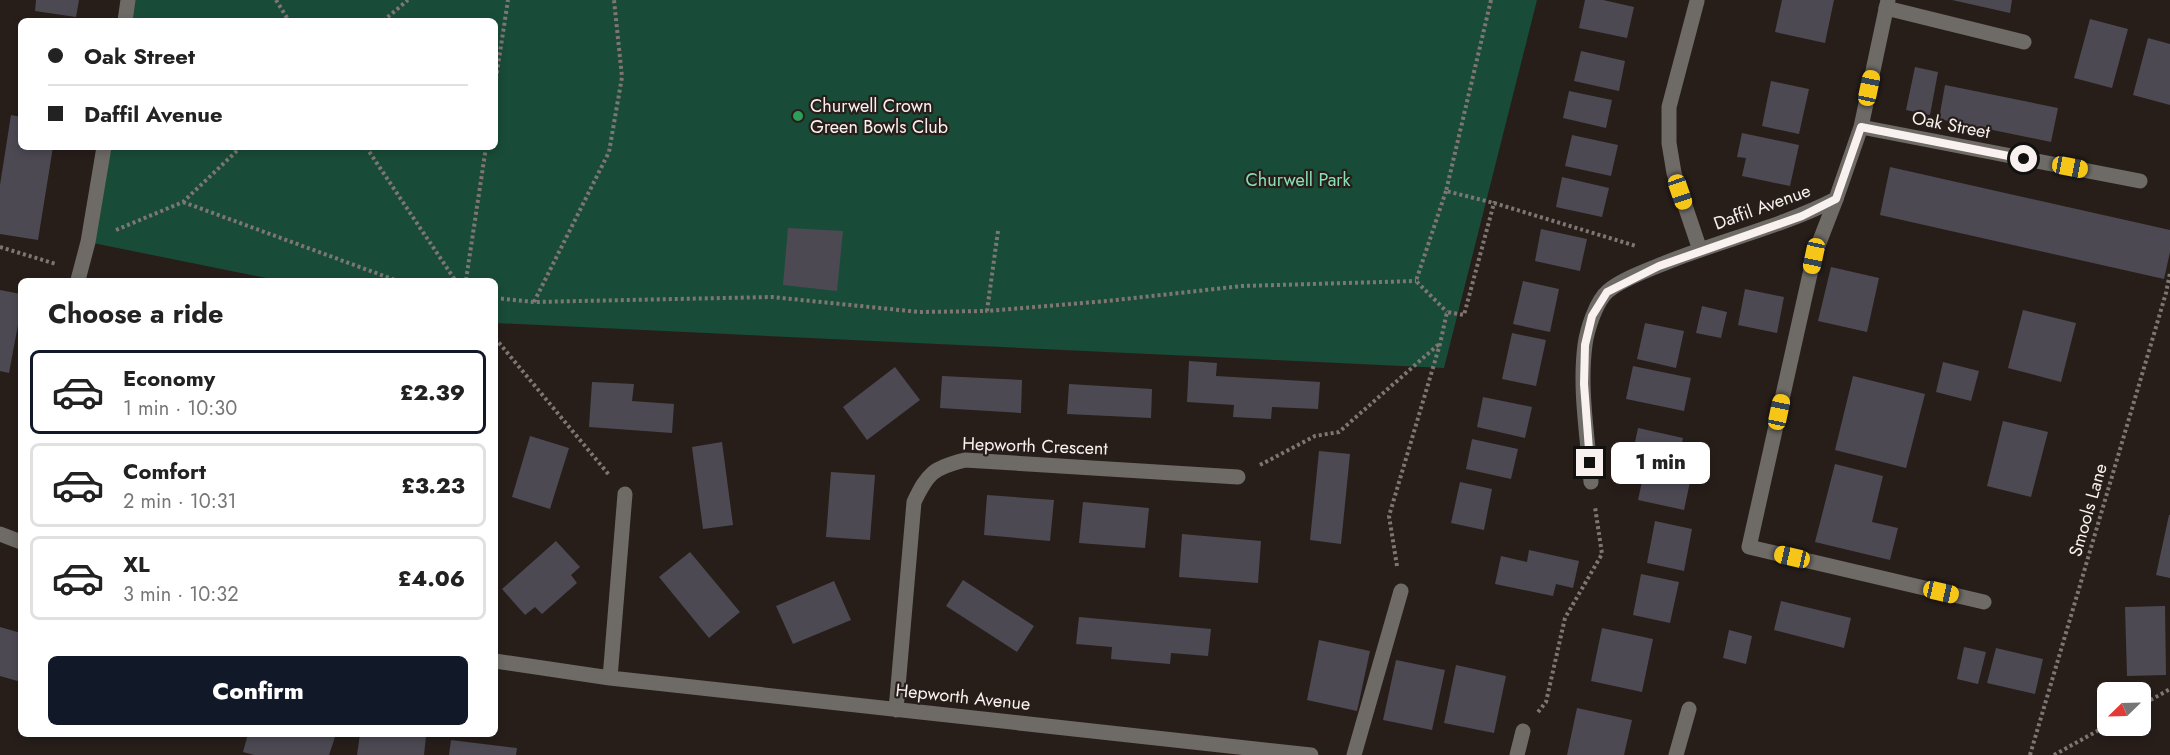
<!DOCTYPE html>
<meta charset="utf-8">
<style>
body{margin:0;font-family:Jost,sans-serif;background:#f2f2f2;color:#222;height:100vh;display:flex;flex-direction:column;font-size:22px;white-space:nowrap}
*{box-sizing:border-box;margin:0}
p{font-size:20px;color:#767676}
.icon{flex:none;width:33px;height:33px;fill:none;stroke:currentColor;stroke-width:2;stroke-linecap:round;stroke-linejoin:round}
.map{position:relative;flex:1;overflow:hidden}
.sheet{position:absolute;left:18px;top:278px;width:480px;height:459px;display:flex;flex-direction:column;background:#fff;border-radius:9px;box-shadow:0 3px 9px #0003}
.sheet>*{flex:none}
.guide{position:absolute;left:18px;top:18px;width:480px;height:132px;border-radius:9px;box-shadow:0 3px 9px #0003;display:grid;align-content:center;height:132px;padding:0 30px;background:#fff}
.needle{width:39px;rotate:247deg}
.buttons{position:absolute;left:2097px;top:682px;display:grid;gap:12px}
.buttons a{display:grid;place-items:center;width:54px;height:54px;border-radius:9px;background:#fff;box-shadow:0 3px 9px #0003;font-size:30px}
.end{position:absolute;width:27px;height:27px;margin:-14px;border:8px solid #f8f1ef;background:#111;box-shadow:0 0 0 3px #111}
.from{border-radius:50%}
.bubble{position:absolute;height:42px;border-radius:9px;background:#fff;box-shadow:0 3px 9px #0003;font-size:20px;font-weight:800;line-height:42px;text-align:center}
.car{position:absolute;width:18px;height:36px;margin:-18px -9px;border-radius:8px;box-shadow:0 0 4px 2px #0007;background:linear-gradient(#f5c518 24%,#345 0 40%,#f5c518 0 76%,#345 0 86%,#f5c518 0)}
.guide b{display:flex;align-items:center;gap:21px;height:57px;font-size:22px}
.guide b+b{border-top:2px solid #e0e0e0}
.guide i{width:15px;height:15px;background:#222}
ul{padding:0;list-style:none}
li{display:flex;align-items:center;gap:18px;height:84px;margin:0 12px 9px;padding:0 18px;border:3px solid #e0e0e0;border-radius:9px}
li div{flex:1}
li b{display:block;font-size:22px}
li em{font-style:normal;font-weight:800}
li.active{border-color:#111827}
li>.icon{width:54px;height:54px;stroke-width:1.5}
h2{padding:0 30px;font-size:27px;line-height:72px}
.button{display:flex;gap:12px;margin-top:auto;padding:12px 30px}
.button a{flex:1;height:69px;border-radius:9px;background:#111827;color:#fff;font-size:24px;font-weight:800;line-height:69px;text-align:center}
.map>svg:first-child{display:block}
</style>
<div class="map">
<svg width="2170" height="755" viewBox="0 0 2170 755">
<rect width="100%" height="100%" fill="#271e1a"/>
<path fill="#194c38" d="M128 0H1537L1444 368 495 323V280H276L88 242 104 147H495V21H125Z"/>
<path fill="#4c4953" d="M36 0H79L76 17 35 11Z
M1585 0H1603L1634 7 1627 38 1579 28Z
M1782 0H1834L1825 43 1775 32Z
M1952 0H2012L2010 13Z
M2090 19 2128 29 2112 88 2074 78Z
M2148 38 2170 44V105L2133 95Z
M1581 51 1625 61 1619 91 1574 81Z
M1915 67 1938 72 1930 115 1906 110Z
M1771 81 1809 89 1799 134 1762 126Z
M1945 85 2058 108 2051 142 1939 119Z
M1569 91 1612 100 1606 128 1563 118Z
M11 115 21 117V147H53L38 240 0 234V185Z
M1742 133 1799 145 1790 186 1742 176 1746 158 1737 157Z
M1572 135 1618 145 1611 176 1565 166Z
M1890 167 2170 230V252L2164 279 1880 215Z
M1562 177 1609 188 1602 217 1556 207Z
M788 228 843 231 837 291 783 285Z
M1541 229 1587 239 1580 271 1535 261Z
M1831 267 1879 278 1867 332 1818 321Z
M1523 281 1559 289 1550 332 1513 324Z
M1745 289 1784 297 1777 333 1738 325Z
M0 290 21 294V309L9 373 0 371Z
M1702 306 1727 312 1721 338 1696 333Z
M2023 310 2076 323 2061 382 2008 368Z
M1645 323 1684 331 1676 368 1637 359Z
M1512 333 1546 340 1536 386 1502 379Z
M1189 361 1217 363 1216 376 1320 382 1318 409 1272 407 1271 419 1233 417 1234 405 1187 402Z
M1943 362 1979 371 1971 401 1936 392Z
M1633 366 1691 378 1684 411 1626 399Z
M895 367 920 400 867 440 843 407Z
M942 376 1022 380 1021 413 940 408Z
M1853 376 1925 394 1906 468 1835 450Z
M592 382 634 384 632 401 674 404 672 433 589 427Z
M1069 384 1152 389 1151 418 1067 414Z
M1483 397 1532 407 1525 438 1477 427Z
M2003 421 2048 432 2031 497 1987 486Z
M1638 428 1683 438 1677 466 1632 456Z
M530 436 569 448 550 509 512 497Z
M1472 439 1518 449 1511 479 1466 469Z
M722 442 733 525 703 529 692 447Z
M1319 451 1350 454 1341 544 1310 540Z
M1835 464 1883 476 1872 522 1898 528 1890 560 1815 542Z
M831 472 875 475 870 540 826 537Z
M1644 472 1690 482 1684 510 1638 500Z
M1460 482 1492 489 1484 530 1451 523Z
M987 495 1054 500 1050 541 984 535Z
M1083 502 1149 508 1145 548 1079 543Z
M2169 515H2170V578L2156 575Z
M1655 521 1692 529 1684 571 1647 563Z
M1182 534 1261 541 1258 583 1179 577Z
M556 541 580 567 571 575 577 583 542 614 535 607 525 615 502 589Z
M1529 550 1579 561 1573 588 1556 584 1553 596 1495 584 1501 556 1527 562Z
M690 552 740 612 709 638 659 577Z
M1641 574 1679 582 1670 623 1633 615Z
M963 580 1034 626 1017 652 946 606Z
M834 581 851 620 793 644 776 606Z
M1781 601 1851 618 1844 648 1774 630Z
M2165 606 2166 675 2127 676 2125 607Z
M1079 617 1211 629 1208 656 1171 653 1170 664 1111 659 1112 647 1076 644Z
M0 627 21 633V682L0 676Z
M1602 628 1653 639 1642 692 1591 681Z
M1729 630 1752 636 1746 664 1723 658Z
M1319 640 1370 651 1357 711 1307 700Z
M1964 647 1986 652 1978 684 1957 679Z
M1996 648 2043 659 2035 694 1987 683Z
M1396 660 1445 670 1432 730 1383 720Z
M1456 665 1506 676 1494 733 1444 723Z
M1577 708 1632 720 1624 755H1567Z
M248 734H336L329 755H254L243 752Z
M360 734H413L426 736 424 755H357Z
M451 740 517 748 516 755H449Z"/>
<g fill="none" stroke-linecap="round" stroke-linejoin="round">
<path stroke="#7e7672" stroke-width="4" stroke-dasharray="3 3" stroke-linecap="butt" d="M276 0 289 21
M1491 0 1446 191 1494 203
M383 21 408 0
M495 85 508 0
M366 147 455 280
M1446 191 1416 281 1447 312
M183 202 395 280
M116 230 183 202 241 147
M998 231 987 311 1107 301 1242 286 1416 281
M0 247 56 264
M466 280 486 147
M495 298 534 302 772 297 919 312 987 311
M534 302 609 152 622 77 614 0
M495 338 610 476
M1260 465 1315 436 1339 432 1439 344
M1397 566 1389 516 1440 344 1447 312 1464 315 1494 203 1636 246
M2140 706 2170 689
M1538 712 1546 702 1565 618 1602 554 1595 507
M2030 755 2166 293 2170 273
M2054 755 2108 725"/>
<path stroke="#6e6b67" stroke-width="15" d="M1886 8 2024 42
M1836 199 1814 256 1749 547 1984 602
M1354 755 1401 591"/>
<path stroke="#6e6b67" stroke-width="15" d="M1697 1 1669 107V143L1674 173 1700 250
M125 21 128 0
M1861 127 2140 181
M78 280 88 242 104 147
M1591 482C1588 437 1579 390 1585 345 1587 330 1596 301 1608 291 1622 279 1648 270 1665 263 1722 240 1781 227 1836 199L1861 127 1888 0
M0 534 21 542
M495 661 610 678 1311 755
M610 678 625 494
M896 710 914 502C928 473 933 468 965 460L1238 477
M1517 755 1523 731
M1676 755 1689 709"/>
</g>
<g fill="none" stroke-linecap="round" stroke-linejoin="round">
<path stroke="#f8f1ef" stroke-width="8" d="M1590 463 1584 384 1585 345 1592 316 1607 292 1659 266 1802 216 1836 199 1861 127 2024 159"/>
</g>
<circle fill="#2e9e5b" stroke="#271e1a" stroke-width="2" cx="798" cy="116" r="6"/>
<g text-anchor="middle" stroke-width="4.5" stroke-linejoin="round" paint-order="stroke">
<g font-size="18" fill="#f8f1ef" stroke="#271e1a" text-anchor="start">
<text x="810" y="112">Churwell Crown<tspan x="810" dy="21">Green Bowls Club</tspan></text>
</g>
<g font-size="18" fill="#f8f1ef" stroke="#271e1a">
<text transform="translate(1951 125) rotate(11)" y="6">Oak Street</text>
<text transform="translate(1762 207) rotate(-20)" y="6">Daffil Avenue</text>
<text transform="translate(1035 446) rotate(2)" y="6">Hepworth Crescent</text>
<text transform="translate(2088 510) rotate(-74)" y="6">Smools Lane</text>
<text transform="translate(963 697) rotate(6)" y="6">Hepworth Avenue</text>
</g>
<g font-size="18" fill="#88e0b8" stroke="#271e1a">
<text x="1298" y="186">Churwell Park</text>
</g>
</g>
</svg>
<div class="buttons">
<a><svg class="needle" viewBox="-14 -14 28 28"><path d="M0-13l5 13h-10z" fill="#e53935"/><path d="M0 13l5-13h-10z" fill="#767676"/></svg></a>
</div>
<i class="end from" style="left:2024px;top:159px"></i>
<i class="end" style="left:1590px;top:463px"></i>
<div class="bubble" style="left:1611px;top:442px;width:99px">1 min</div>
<i class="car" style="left:1869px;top:88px;rotate:12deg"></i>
<i class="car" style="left:2070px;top:167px;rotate:101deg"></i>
<i class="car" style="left:1680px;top:192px;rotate:161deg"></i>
<i class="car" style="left:1814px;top:256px;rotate:192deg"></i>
<i class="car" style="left:1779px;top:412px;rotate:12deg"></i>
<i class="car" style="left:1792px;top:557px;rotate:283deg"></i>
<i class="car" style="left:1941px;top:592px;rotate:103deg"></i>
<div class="guide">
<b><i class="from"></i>Oak Street</b>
<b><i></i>Daffil Avenue</b>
</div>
<section class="sheet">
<h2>Choose a ride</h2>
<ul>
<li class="active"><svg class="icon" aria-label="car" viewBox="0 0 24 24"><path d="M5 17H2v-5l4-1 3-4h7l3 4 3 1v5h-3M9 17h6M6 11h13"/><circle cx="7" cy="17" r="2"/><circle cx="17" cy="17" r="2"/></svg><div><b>Economy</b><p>1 min · 10:30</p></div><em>£2.39</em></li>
<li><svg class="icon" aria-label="car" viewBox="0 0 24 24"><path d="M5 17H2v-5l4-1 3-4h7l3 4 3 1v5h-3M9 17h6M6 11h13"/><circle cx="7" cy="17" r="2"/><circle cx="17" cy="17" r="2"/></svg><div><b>Comfort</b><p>2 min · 10:31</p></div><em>£3.23</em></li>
<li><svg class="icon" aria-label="car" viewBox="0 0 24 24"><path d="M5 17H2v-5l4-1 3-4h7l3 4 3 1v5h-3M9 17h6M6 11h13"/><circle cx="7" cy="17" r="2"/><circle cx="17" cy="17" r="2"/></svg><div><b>XL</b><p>3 min · 10:32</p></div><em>£4.06</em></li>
</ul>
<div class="button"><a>Confirm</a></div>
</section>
</div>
